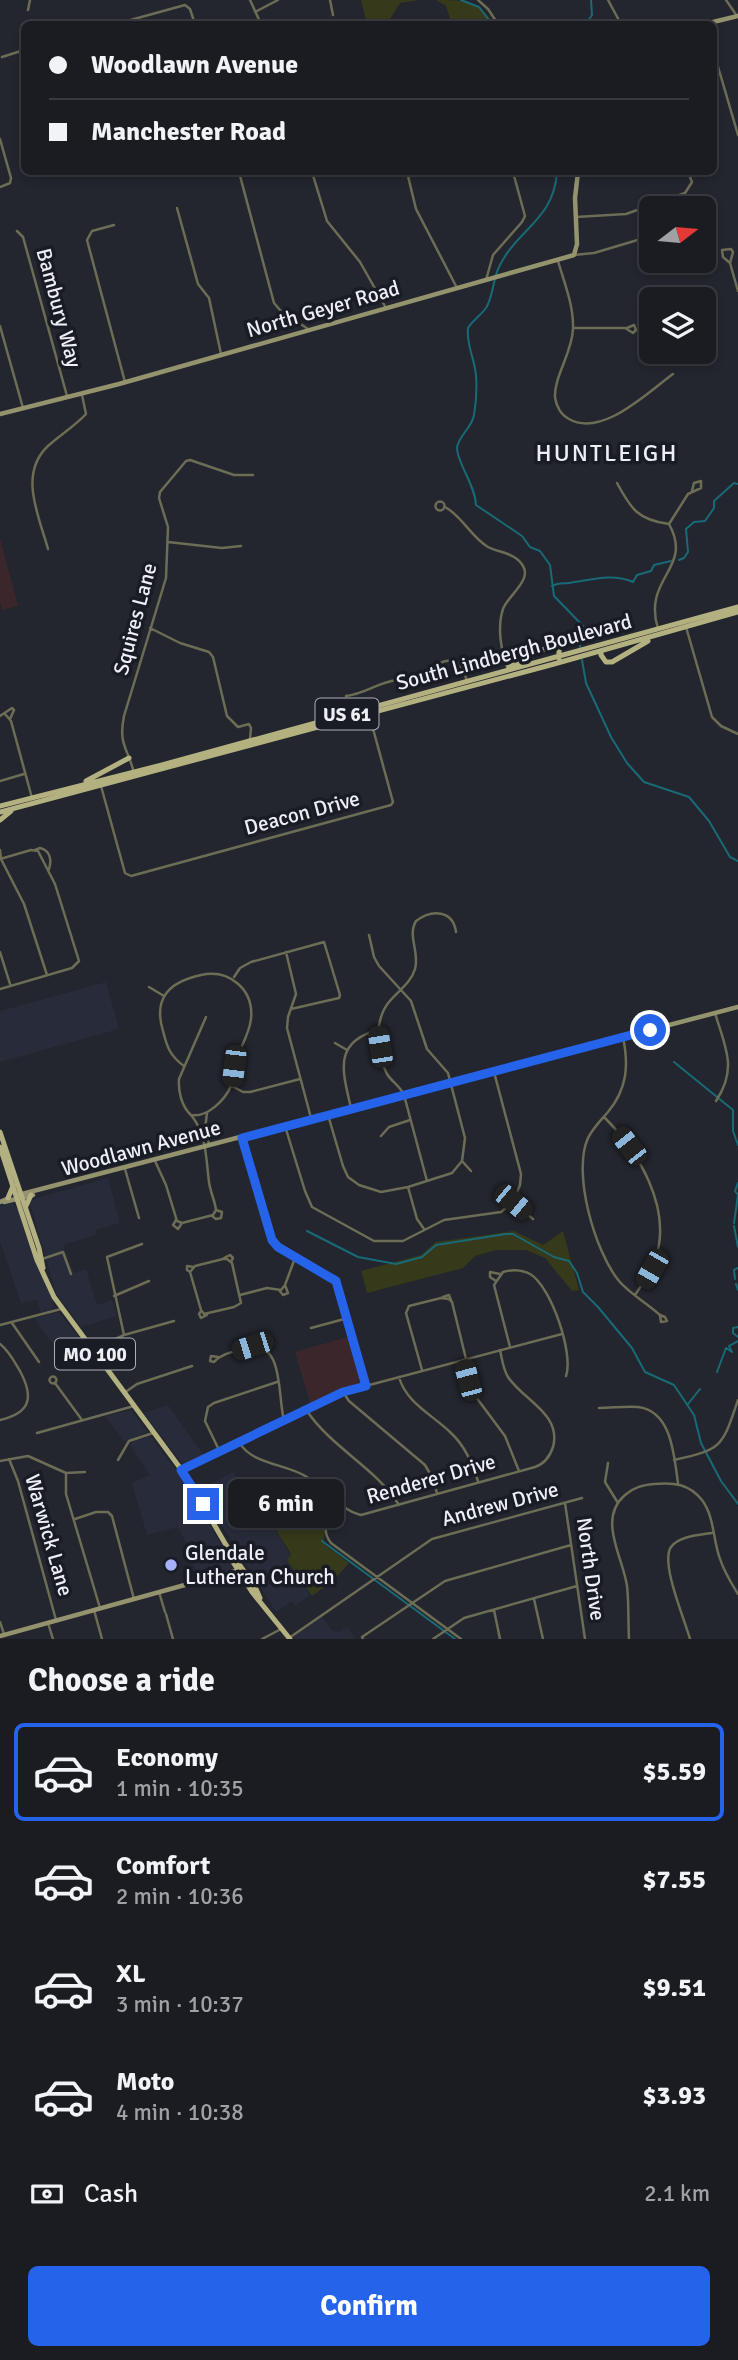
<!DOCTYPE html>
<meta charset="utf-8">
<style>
body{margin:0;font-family:Signika,sans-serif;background:#27292f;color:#f1f3f6;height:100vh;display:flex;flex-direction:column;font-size:26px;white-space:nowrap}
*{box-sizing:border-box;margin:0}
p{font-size:23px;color:#9fa1a5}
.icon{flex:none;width:38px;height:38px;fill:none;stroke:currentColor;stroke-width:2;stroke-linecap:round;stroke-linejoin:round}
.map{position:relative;height:1639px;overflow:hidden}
.panel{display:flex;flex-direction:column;background:#1a1c22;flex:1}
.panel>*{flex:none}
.banner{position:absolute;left:21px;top:21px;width:696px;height:154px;border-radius:10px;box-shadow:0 4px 10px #0003,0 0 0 2px #383a40;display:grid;align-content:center;height:154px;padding:0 28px;background:#1a1c22}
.needle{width:46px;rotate:74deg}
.controls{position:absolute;left:639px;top:196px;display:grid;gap:14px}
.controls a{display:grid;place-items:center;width:77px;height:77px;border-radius:10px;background:#1a1c22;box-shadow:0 4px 10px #0003,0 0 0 2px #383a40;font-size:35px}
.end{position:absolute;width:32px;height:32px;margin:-16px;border:9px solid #2563eb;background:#fff;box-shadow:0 0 0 4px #fff}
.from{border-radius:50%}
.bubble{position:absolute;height:49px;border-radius:10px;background:#1a1c22;box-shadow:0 4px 10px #0003,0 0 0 2px #383a40;font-size:23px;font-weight:700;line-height:49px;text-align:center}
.car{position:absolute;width:21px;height:42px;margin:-21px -10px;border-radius:9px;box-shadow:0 0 5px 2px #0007;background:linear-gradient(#222 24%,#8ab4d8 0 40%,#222 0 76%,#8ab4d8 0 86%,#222 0)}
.banner b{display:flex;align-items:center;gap:24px;height:66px;font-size:26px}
.banner b+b{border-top:2px solid #383a40}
.banner i{width:18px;height:18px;background:#f1f3f6}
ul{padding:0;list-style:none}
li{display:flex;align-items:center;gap:21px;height:98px;margin:0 14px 10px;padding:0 14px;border:4px solid transparent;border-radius:10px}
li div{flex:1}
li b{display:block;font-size:26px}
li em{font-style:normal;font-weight:700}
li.on{border-color:#2563eb}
li>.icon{width:63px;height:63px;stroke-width:1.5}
h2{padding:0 28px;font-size:32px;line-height:84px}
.pay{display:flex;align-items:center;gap:18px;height:77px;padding:0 28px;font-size:26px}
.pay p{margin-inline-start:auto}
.primary-button{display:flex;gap:14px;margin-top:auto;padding:14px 28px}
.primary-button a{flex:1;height:80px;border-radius:10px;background:#2563eb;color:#fff;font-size:28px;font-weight:700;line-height:80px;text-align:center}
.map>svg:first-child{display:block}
</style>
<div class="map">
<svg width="738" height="1639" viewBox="0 0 738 1639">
<rect width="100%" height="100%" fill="#23262e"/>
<path fill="#282c3a" d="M106 982 119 1029 0 1062V1011Z
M108 1178 120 1223 95 1230 96 1235 65 1244 64 1250 74 1273 86 1269 97 1305 112 1300 117 1316 81 1327 56 1293 30 1204 34 1199Z
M13 1203 19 1211 36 1261 54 1304 52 1310 41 1313 37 1300 21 1303 0 1241V1206Z
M59 1312 91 1354 71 1369 34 1318Z
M168 1405 204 1456 183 1465 144 1413Z
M131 1410 148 1432 125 1442 105 1416Z
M149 1437 153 1439 179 1474 198 1503 232 1564 230 1571 199 1578 188 1554 191 1553 178 1527 147 1535 132 1483 150 1475 130 1445 132 1442Z
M233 1472 241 1485 252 1490 273 1510 270 1522 290 1554 287 1560 310 1595 295 1606 292 1601 276 1612 200 1490Z
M322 1617 332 1630 339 1632 347 1627 356 1639H294L293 1637Z"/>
<path fill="#3b272b" d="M0 538 18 606 2 610 0 602Z
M351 1336 363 1384 340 1391 311 1406 295 1352Z"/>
<path fill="#36391a" d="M361 0H420L400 3 387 24H367Z
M436 0C470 0 475 0 495 24H452L446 6Z
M514 1231 543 1245 563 1231 579 1290 572 1291 545 1258 526 1250H496L475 1256 463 1268 367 1293 361 1271 421 1255 436 1242Z
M291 1498C301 1509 314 1511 324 1521V1544L349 1563 334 1580 312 1596 287 1560 291 1554 271 1522 275 1508 281 1502 285 1503Z"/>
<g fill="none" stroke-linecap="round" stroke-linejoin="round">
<path stroke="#186a77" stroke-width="2" d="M461 0 479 7 492 24
M586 24 592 15 591 0
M557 172C554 220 517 229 499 267 493 279 493 297 486 308 481 315 473 320 468 328 466 345 475 359 476 376 477 388 476 403 474 415 472 428 458 436 457 448 457 463 475 484 476 505L522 536 530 547 540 551 550 565 554 596 585 628 579 639 580 647
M679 560 684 558 688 552 686 529 694 522 705 521 714 508V501L734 483 738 484
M552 586C559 582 562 584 569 583 591 580 612 573 633 582L637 575 651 571 654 565 671 561
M582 660 586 683 611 737 627 763 644 782 689 797 709 821 730 857 738 861
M674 1062 733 1110V1131L738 1145
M734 1223 738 1195 735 1191 738 1183
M734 1226 738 1247
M307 1231 358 1257 396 1264 422 1257 436 1245 506 1234H513L554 1257 569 1261 577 1273 583 1292 598 1307 632 1348 645 1372 674 1385 694 1415 701 1443 721 1481 738 1504
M735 1279 734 1270 738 1268
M736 1284 738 1290
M738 1327 733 1328V1333L738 1337
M717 1372 726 1348 732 1352 729 1346 738 1341
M688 1404 700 1389
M239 1481 286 1501
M322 1541 455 1639"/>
<path stroke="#6d6c55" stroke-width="2.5" d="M250 0 261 24
M330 0 333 15
M478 0 488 9 498 24
M608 0 621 24
M726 0 737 16
M28 10 30 0
M255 12 278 0
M417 22V24
M116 24 185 5 190 9 195 24
M714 53 738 135
M2 57 24 50
M0 139 11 178 10 183 0 187
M239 172 274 303 280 310 308 329
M312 172 327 221 360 262 386 308
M407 172 416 209 457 288
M177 208 198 284 209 298 221 354
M576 217 626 214 685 193 692 182 688 172
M114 225 92 231 87 240 125 382
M17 231 23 237 67 396
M574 255 594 253 651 236
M558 261C564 282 574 306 573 329 572 353 554 377 555 397 556 406 561 415 569 419 602 438 648 392 673 374
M730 263 723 257 722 250 731 249 733 252 730 263 738 291
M486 280 493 255 522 222 525 216 513 172
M0 326 23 408
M573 328H625L633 333 636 330 634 325 627 328
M617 483C631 509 638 520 669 524
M435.5 506a4.5 4.5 0 1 1 9 0a4.5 4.5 0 1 1-9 0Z
M445 507C462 516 471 537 488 547 497 552 509 552 517 559 539 577 509 593 503 609 497 627 501 650 507 667
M168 542 222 548 241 546
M48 549C39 516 18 474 48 446 60 435 75 426 86 414L82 395
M686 627 712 717 721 726 738 734
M150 628 180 643 209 652 213 657 227 716 238 727 249 724 251 728 250 739
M658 629C642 577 694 569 669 524L688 494 701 488V481L694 483 692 491
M346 696C362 694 373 686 388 682 397 679 407 679 415 676 434 669 456 642 467 681
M5 714 11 721 32 798
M0 716 12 708 14 710 10 719
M134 773C128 748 118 745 124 716L166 578 168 527 159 498 160 492 186 461 190 460 234 475H253
M0 781 24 774
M101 786 125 873 131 876 391 805 393 802 369 714
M0 850 1 859
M35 850 40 848C50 850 52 860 49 869
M0 859 31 850 38 851 55 884 79 961 72 968 0 989
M1 859 24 904 47 975
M369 935 374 957 379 966 411 1001 427 1049 448 1073 465 1138 462 1161
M0 952 10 984
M286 952 296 994 288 1017 287 1028 311 1118
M234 977 240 968 251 962 324 942 340 995 339 998 291 1009
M149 987 164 996
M715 1013C725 1047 738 1068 716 1101
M623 1037C629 1066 627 1089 608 1112 601 1120 593 1128 588 1138 572 1173 595 1252 619 1281 630 1294 647 1303 660 1315L665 1317 667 1321 661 1322 660 1315
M335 1043 347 1050
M184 1066C170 1056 167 1047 163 1031 153 998 169 982 201 975 229 969 254 989 251 1019 249 1036 239 1049 234 1065 233 1071 234 1080 231 1086 225 1100 207 1118 191 1115 182 1107 178 1092 179 1079L206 1017
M232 1086 243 1092H250L300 1079
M351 1108C343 1073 332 1042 378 1030
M207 1113 205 1129 209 1144
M328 1115 343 1166 348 1177 359 1185 381 1192 408 1187 452 1173 462 1161
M604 1117C638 1151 672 1207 656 1257 652 1271 643 1283 635 1295
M285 1126 305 1191 312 1207 374 1241H403L444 1220 501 1212 513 1202 520 1185 521 1174 494 1072
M381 1136 389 1127 410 1120
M242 1138 272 1240 278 1247 336 1281 366 1386
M155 1161 166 1185 177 1221 182 1223
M462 1161 471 1171
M125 1169 139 1218
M427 1181 404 1095C400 1086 392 1082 387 1074 376 1054 374 1020 389 1002 398 991 411 983 415 969 420 952 407 936 416 921 432 909 453 910 456 932
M408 1187 417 1219 424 1229
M513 1202 533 1219
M212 1216 216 1219 221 1218 222 1212 216 1210
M176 1220 173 1225 178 1229 182 1223 213 1215 216 1210C215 1201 210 1191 209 1182 206 1160 207 1134 191 1115
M224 1258 230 1255 233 1258 231 1262
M42 1259 63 1252 71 1274
M223 1259H227L232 1263 241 1303 234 1307 204 1314 201 1310 190 1272 195 1266Z
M190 1272 187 1270V1266L194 1267
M496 1281 490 1277V1272L500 1274
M279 1290 283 1295 288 1293 285 1285
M240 1295 267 1288 281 1290 285 1285 295 1258
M114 1296 149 1281
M443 1297 449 1295 451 1300
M201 1311 199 1314 201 1318 207 1315
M12 1323 39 1362
M0 1325 61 1309
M311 1328 348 1318
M124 1335 107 1257 142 1244
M0 1344C9 1351 14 1361 20 1371 34 1397 31 1413 0 1420
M262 1347 267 1339H271L272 1344 267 1350
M510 1347 494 1285 503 1272C513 1269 521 1269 530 1274 551 1286 574 1354 566 1376
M95 1349 124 1335 174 1321
M218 1357 211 1356 210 1361 214 1362C221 1354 232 1352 243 1349 285 1335 277 1395 284 1420
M463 1360 473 1393 505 1436 519 1471
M422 1370 406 1313 409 1306 441 1298 449 1299 452 1302 466 1359
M49.5 1380a3.5 3.5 0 1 1 7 0a3.5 3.5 0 1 1-7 0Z
M399 1377C406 1403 433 1415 451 1433 465 1446 472 1463 478 1481
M55 1383 82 1420
M343 1392 349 1401 425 1465 432 1477 437 1493
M124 1393 137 1384 192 1366
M599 1408C612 1408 625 1406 638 1407 672 1411 674 1456 678 1483
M307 1411C332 1448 376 1468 399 1505
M37 1433 134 1406
M239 1442C252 1465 285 1463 307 1477 326 1488 339 1510 361 1515L535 1467C544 1464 550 1456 553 1447 562 1414 523 1400 508 1377 503 1369 502 1359 500 1350
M220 1452 205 1421 208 1407 214 1403 277 1382
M9 1459 18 1481 56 1620
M118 1460 129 1441 153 1433
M674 1460C723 1449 722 1447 738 1400
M0 1461 28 1456 66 1473 85 1472
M608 1463 605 1482 618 1503
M181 1470 343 1392 562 1334
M66 1473V1494L100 1608
M565 1503 585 1639
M340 1504C329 1517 319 1527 331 1543L461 1639
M75 1519 96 1512H108L112 1516 134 1599
M159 1592 165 1612
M534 1599 543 1639
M94 1610 102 1639
M494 1610 500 1639
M166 1614 173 1639
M0 1622 4 1634
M48 1623 53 1639
M289 1638 432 1539 582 1498
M262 1639 281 1629
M363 1639 362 1637 445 1581 571 1545
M433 1639 464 1618 577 1586
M629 1639C628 1621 629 1603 627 1586 623 1557 597 1519 625 1495 634 1487 643 1485 654 1484 674 1482 689 1484 702 1500 714 1516 713 1538 719 1556 723 1569 731 1583 738 1594
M690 1639C685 1620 660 1563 671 1547 679 1536 699 1535 712 1533"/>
<path stroke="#95936e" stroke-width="4.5" d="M705 24 738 16
M0 414 119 384 574 255 577 244 575 198 578 172
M18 1195 738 1007
M0 1202 9 1198
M4 1202 33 1195
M0 1636 239 1570"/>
<path stroke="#b4b181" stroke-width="5" d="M601 651V655L606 662H612L648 641
M509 667 552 645 559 649V658
M86 781 129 758
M0 806 162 765 738 607
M0 812 554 664 738 612
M0 820 11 811
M0 1132 39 1248 43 1268
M0 1147 37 1260 54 1297 186 1476 226 1545 256 1589 260 1598
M8 1198 13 1186
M26 1206 31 1195
M226 1545V1551L252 1592 290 1639"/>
</g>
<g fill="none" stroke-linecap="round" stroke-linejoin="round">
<path stroke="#2563eb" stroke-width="9" d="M203 1504 181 1470 343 1392 366 1386 336 1281 278 1247 272 1240 242 1138 650 1030"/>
</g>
<circle fill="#a6b1fc" stroke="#1a1c25" stroke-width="2.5" cx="171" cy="1565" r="7"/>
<g text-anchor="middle" stroke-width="7" stroke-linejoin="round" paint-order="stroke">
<g fill="#1a1c25" stroke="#aeb0b7" stroke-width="2">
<rect x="315.5" y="698.5" width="63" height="31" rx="5"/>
<rect x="55" y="1338.5" width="80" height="31" rx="5"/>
</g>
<g font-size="19" font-weight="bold" fill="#edeff5">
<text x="347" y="721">US 61</text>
<text x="95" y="1361">MO 100</text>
</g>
<g font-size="21" fill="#edeff5" stroke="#1a1c25">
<text transform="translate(59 308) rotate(75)" y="7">Bambury Way</text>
<text transform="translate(323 309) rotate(-16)" y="7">North Geyer Road</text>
<text transform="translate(135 619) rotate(-75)" y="7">Squires Lane</text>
<text transform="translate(514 652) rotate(-15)" y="7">South Lindbergh Boulevard</text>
<text transform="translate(302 813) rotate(-15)" y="7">Deacon Drive</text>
<text transform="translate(141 1148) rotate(-15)" y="7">Woodlawn Avenue</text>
<text transform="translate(431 1479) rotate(-16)" y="7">Renderer Drive</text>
<text transform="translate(500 1504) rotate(-15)" y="7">Andrew Drive</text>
<text transform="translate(49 1535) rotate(74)" y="7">Warwick Lane</text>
<text transform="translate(591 1569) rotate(82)" y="7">North Drive</text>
</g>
<g font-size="21" fill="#edeff5" stroke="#1a1c25" text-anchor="start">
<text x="185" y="1560">Glendale<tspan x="185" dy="24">Lutheran Church</tspan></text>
</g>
<g font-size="24" letter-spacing="2" fill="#edeff5" stroke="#1a1c25">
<text x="607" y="461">HUNTLEIGH</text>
</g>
</g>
</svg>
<div class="controls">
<a><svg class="needle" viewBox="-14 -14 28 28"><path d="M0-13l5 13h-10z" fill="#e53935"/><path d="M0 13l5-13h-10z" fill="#9fa1a5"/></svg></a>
<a><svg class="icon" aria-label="layers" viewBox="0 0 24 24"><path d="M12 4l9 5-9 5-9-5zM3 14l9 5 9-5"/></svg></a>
</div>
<i class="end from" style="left:650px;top:1030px"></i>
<i class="end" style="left:203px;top:1504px"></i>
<div class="bubble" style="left:228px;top:1479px;width:116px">6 min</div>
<i class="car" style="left:380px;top:1047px;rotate:351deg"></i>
<i class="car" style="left:234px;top:1066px;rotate:187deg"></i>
<i class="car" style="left:629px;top:1146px;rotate:322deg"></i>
<i class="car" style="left:513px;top:1202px;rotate:130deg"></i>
<i class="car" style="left:652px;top:1269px;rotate:210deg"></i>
<i class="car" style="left:252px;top:1346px;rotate:252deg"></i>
<i class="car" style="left:468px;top:1380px;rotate:345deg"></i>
<div class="banner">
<b><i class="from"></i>Woodlawn Avenue</b>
<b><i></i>Manchester Road</b>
</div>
</div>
<section class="panel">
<h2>Choose a ride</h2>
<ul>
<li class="on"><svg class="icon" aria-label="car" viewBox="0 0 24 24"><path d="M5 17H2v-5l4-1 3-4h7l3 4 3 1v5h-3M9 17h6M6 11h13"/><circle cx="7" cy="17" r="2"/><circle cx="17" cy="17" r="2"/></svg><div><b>Economy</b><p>1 min · 10:35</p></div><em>$5.59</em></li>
<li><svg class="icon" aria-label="car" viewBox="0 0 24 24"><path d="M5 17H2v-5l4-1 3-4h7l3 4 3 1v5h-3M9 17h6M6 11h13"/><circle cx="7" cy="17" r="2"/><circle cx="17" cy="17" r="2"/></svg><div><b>Comfort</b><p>2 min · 10:36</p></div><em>$7.55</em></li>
<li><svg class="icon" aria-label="car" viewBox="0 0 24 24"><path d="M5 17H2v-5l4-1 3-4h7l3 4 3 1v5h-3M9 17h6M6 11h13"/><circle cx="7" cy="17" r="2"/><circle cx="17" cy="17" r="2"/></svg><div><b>XL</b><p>3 min · 10:37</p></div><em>$9.51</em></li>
<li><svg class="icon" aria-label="car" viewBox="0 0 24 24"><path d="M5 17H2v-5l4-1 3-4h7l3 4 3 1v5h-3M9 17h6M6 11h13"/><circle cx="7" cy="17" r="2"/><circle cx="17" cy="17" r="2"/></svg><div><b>Moto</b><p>4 min · 10:38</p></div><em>$3.93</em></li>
</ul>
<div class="pay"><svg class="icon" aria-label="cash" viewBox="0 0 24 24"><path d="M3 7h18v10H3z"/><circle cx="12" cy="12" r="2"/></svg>Cash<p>2.1 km</p></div>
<div class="primary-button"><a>Confirm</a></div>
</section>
